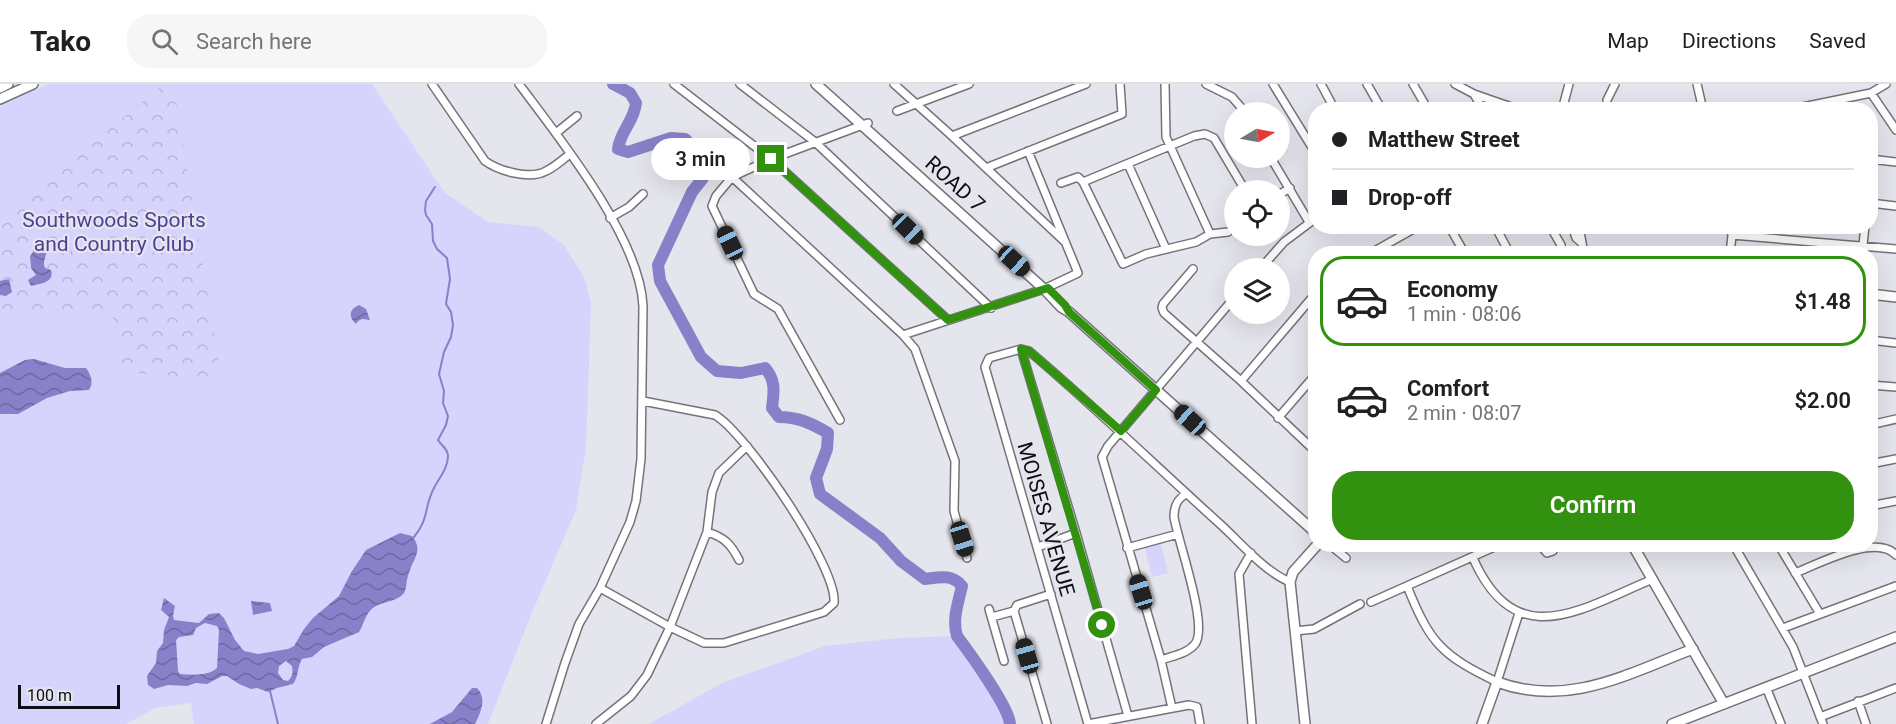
<!DOCTYPE html>
<meta charset="utf-8">
<style>
body{margin:0;font-family:Roboto,sans-serif;background:#f6f6f6;color:#202124;height:100vh;display:flex;flex-direction:column;font-size:22px;white-space:nowrap}
*{box-sizing:border-box;margin:0}
p{font-size:20px;color:#757577}
.icon{flex:none;width:33px;height:33px;fill:none;stroke:currentColor;stroke-width:2;stroke-linecap:round;stroke-linejoin:round}
.map{position:relative;flex:1;overflow:hidden}
.sheet{position:absolute;left:1308px;top:162px;width:570px;height:306px;display:flex;flex-direction:column;background:#fff;border-radius:24px;box-shadow:0 6px 24px #0002}
.sheet>*{flex:none}
.top-card{position:absolute;left:1308px;top:18px;width:570px;height:132px;border-radius:24px;box-shadow:0 6px 24px #0002;display:grid;align-content:center;height:132px;padding:0 24px;background:#fff}
.needle{width:39px;rotate:80deg}
.tools{position:absolute;left:1224px;top:18px;display:grid;gap:12px}
.tools a{display:grid;place-items:center;width:66px;height:66px;border-radius:50%;background:#fff;box-shadow:0 6px 24px #0002;font-size:30px}
.scale{position:absolute;left:18px;bottom:15px;width:102px;box-sizing:border-box;padding-left:6px;border:3px solid #0d0d10;border-top:0;font-size:16px;line-height:21px;white-space:nowrap;color:#0d0d10;-webkit-text-stroke:4px #e5e5ed;paint-order:stroke}
.end{position:absolute;width:27px;height:27px;margin:-14px;border:8px solid #32920f;background:#fff;box-shadow:0 0 0 3px #fff}
.from{border-radius:50%}
.bubble{position:absolute;height:42px;border-radius:21px;background:#fff;box-shadow:0 6px 24px #0002;font-size:20px;font-weight:600;line-height:42px;text-align:center}
.car{position:absolute;width:18px;height:36px;margin:-18px -9px;border-radius:8px;box-shadow:0 0 4px 2px #0007;background:linear-gradient(#222 24%,#8ab4d8 0 40%,#222 0 76%,#8ab4d8 0 86%,#222 0)}
.top-card b{display:flex;align-items:center;gap:21px;height:57px;font-size:22px}
.top-card b+b{border-top:2px solid #e0e0e0}
.top-card i{width:15px;height:15px;background:#202124}
ul{padding:10px 0 0;list-style:none}
li{display:flex;align-items:center;gap:18px;height:90px;margin:0 12px 9px;padding:0 12px;border:3px solid transparent;border-radius:24px}
li div{flex:1}
li b{display:block;font-size:22px}
li em{font-style:normal;font-weight:600}
li.active{border-color:#32920f}
li>.icon{width:54px;height:54px;stroke-width:1.5}
.action{display:flex;gap:12px;margin-top:auto;padding:12px 24px}
.action a{flex:1;height:69px;border-radius:24px;background:#32920f;color:#fff;font-size:24px;font-weight:600;line-height:69px;text-align:center}
header{display:flex;align-items:center;gap:36px;box-sizing:border-box;height:84px;padding:0 30px;background:#fff;border-bottom:2px solid #e0e0e0}
header strong{font-size:28px}
nav{display:flex;gap:33px;margin-inline-start:auto;font-size:21px}
.search{width:420px;height:54px;background:#f6f6f6;display:flex;align-items:center;gap:15px;box-sizing:border-box;padding:0 21px;border-radius:24px;color:#757577;font-size:22px}
.map>svg:first-child{display:block}
</style>
<header>
<strong>Tako</strong>
<div class="search"><svg class="icon" aria-label="search" viewBox="0 0 24 24"><circle cx="10" cy="10" r="6"/><path d="M15 15l6 6"/></svg>Search here</div>
<nav><a>Map</a><a>Directions</a><a>Saved</a></nav>
</header>
<div class="map">
<svg width="1896" height="640" viewBox="0 0 1896 640">
<defs>
<pattern id="park-crowns" width="20" height="18" patternUnits="userSpaceOnUse" patternTransform="scale(1.5)"><rect width="20" height="18" fill="#d6d4fd"/><path d="M2 6a3 3 0 1 1 6 0M12 15a3 3 0 1 1 6 0" fill="none" stroke="#b6b5d8"/></pattern>
<pattern id="water-waves" width="16" height="10" patternUnits="userSpaceOnUse" patternTransform="scale(1.5)"><rect width="16" height="10" fill="#8880c8"/><path d="M0 5q4-4 8 0t8 0" fill="none" stroke="#6e67a1"/></pattern>
</defs>
<rect width="100%" height="100%" fill="#e5e5ed"/>
<path fill="#d6d4fd" d="M48 0H372L445 109 488 138 539 143 564 161 585 195 591 219 586 364 576 426 531 531 488 640H194L191 619 156 624 126 640H0V22Z
M1160 457 1168 489 1152 493 1144 461Z
M957 552C969 568 1009 623 1010 640H649L722 599 825 562 898 554Z"/>
<path fill="url(#park-crowns)" d="M164 0H173L222 296 123 288 112 230 0 233V136Z"/>
<path fill="url(#water-waves)" fill-rule="evenodd" d="M40 159C52 166 43 173 44 181L45 184 51 186C55 199 39 200 31 202L28 196 36 191 31 184 30 172 33 168 34 161Z
M9 195 12 208 6 212 0 211V197Z
M359 221 366 225 370 236 362 235 358 237 356 240C348 233 349 225 359 221Z
M34 275 65 284H86C91 291 94 298 89 306L70 307 47 314 18 330H0V289L25 276Z
M400 449 412 452C424 467 413 474 409 489 406 496 407 503 404 509 395 520 379 516 370 527 365 532 363 542 359 548L324 563 312 573 302 575C297 583 299 592 293 600L277 604 268 608 257 604 251 605 239 600 227 592H222L207 600 196 599 187 602 168 601 154 605 148 601 147 592 156 579 157 567 163 559 164 546 169 533 161 526 164 514 175 522 173 532 174 536 199 539 209 530 219 529 224 534 235 556 244 567 258 570 288 565 294 562 304 545 313 534 339 512 352 487 366 466ZM205 539 217 542 219 546 217 584C209 592 191 591 180 590L178 587 176 556 179 553 193 551 196 544ZM286 577 292 582C293 589 293 592 288 597L283 596 278 589 279 582Z
M251 517 270 519 272 527 253 531Z
M472 604H477C487 614 481 628 475 640H430L452 628Z"/>
<g fill="none" stroke-linecap="round" stroke-linejoin="round">
<path stroke="#8880c8" stroke-width="2" d="M414 453C429 435 424 424 433 406 438 395 448 385 448 372 448 365 442 362 438 356L446 341 448 332 443 319 444 307 439 290 444 268 451 253 453 241 451 228 446 220 450 195 447 174 437 165 433 157 432 140 426 131 425 126 426 117 435 103
M270 607 278 640"/>
<path stroke="#8880c8" stroke-width="12" d="M613 0 630 9 636 19C634 38 620 47 618 65L628 68 671 54 685 55 703 74V94L692 108 658 181 660 197 701 273 717 287 741 289 765 284C776 297 774 307 772 324L779 333C798 333 811 339 828 349L827 365 816 394 820 410 880 454 901 477 925 495C940 493 952 490 962 502 958 520 952 535 957 552 969 568 1009 623 1010 640"/>
<g stroke="#74737a" stroke-width="10">
<path id="street" d="M432 0 485 77C499 87 530 96 546 87 555 83 562 76 570 70
M519 0C560 55 640 154 643 222L641 375 636 417 630 438 600 504 579 540 565 579 546 640
M674 0 771 75 948 236
M740 0 815 58 991 224
M894 0 952 52 1064 157
M1165 0 1166 53 1210 150
M1206 0 1232 13 1245 28
M1273 0 1316 70
M1321 0 1335 26
M1367 0 1382 26
M1413 0 1427 24 1423 26
M1455 0 1474 10 1483 26
M1697 0 1703 26
M1871 9 1896 46
M1474 10 1520 26
M1607 16 1615 0
M1562 26 1569 0
M1788 26 1871 9 1886 0
M897 27 969 0
M556 49 577 32
M952 52 1086 0
M1271 74 1309 138
M1870 75 1896 78
M1128 80 1166 165
M986 84 1122 30 1120 0
M1870 91 1872 75
M732 93 903 251 915 265 955 377 954 427 967 474
M1083 98 1194 52 1205 50 1214 54 1245 106
M1061 99 1078 93 1083 98 1123 180 1146 170 1196 158 1210 150 1228 148
M1280 110 1290 104
M1870 119 1896 122
M610 134 629 123 643 110
M1449 142 1465 170
M1495 142 1510 170
M1550 142 1561 161
M1572 142 1576 154 1582 159
M1579 142 1584 170
M1730 142 1732 151 1730 170
M1732 151 1896 165
M1369 170 1419 142
M1862 170 1865 142
M1261 184 1284 158 1316 134
M1193 185 1163 220 1162 224 1164 229 1241 297 1316 368
M903 251 1044 205 1078 189 1028 67
M1870 256 1896 259
M1021 265 1076 449 1128 632
M1241 297 1316 209
M1870 301 1896 303
M1278 334 1316 290
M840 336 778 225 754 210 712 122 716 112 732 93 771 75 868 39
M1870 341 1896 335
M1870 380 1896 375
M1870 422 1896 417
M707 448C724 453 731 460 739 476
M1329 460 1346 474
M1539 460 1547 469 1553 467 1554 460
M1733 460 1793 563 1823 640
M1778 460 1820 530
M1038 463 1076 449
M1127 464 1178 450
M1251 469 1239 490 1252 640
M1473 474C1516 571 1580 525 1653 495
M1795 489C1818 480 1876 449 1896 471
M1407 502C1430 559 1441 571 1497 598L1519 529
M600 504 670 543 704 559H724L824 528 834 519C838 484 747 350 715 331L643 317
M1371 518 1501 460
M989 525 1004 577
M992 533 1014 527
M1783 544 1896 502
M1295 547 1314 545 1360 520
M1161 576C1172 572 1187 570 1195 560 1209 542 1178 458 1174 433 1174 422 1177 415 1186 410
M1766 603 1781 640
M1858 617 1866 640
M1172 624 1161 576 1102 373 1108 362 1234 214
M1820 633 1896 604
M596 640 631 612 647 591 670 543 707 448 712 408 719 389 747 362
M1047 640 1014 527 1017 521 1051 510
M1088 640 985 283 989 274 1021 265 1029 267C1095 323 1156 382 1220 440 1240 458 1265 488 1290 498
M1088 640 1189 621 1197 623 1200 640"/>
</g>
<g stroke="#74737a" stroke-width="12">
<path id="secondary" d="M816 0 952 122 1044 205 1061 223 1069 228 1316 449
M0 4 8 0
M0 15 33 0
M1870 210 1896 213
M1632 460 1724 620
M1305 640 1290 498 1293 488 1318 460
M1482 640 1497 598C1568 624 1627 590 1693 565
M1672 640 1896 553"/>
</g>
<use href="#street" stroke="#fff" stroke-width="7"/>
<use href="#secondary" stroke="#fff" stroke-width="9"/>
</g>
<g fill="none" stroke-linecap="round" stroke-linejoin="round">
<path stroke="#32920f" stroke-width="8" d="M771 75 948 236 1048 204 1065 221 1069 228 1156 306 1121 347 1029 267 1021 265 1102 541"/>
</g>
<g text-anchor="middle" stroke-width="4.5" stroke-linejoin="round" paint-order="stroke">
<g font-size="21" fill="#0d0d10" stroke="#e5e5ed">
<text transform="translate(955 100) rotate(42)" y="7">ROAD 7</text>
<text transform="translate(1046 435) rotate(74)" y="7">MOISES AVENUE</text>
</g>
<g font-size="21" fill="#4f3e95" stroke="#e5e5ed">
<text x="114" y="143">Southwoods Sports<tspan x="114" dy="24">and Country Club</tspan></text>
</g>
</g>
</svg>
<div class="tools">
<a><svg class="needle" viewBox="-14 -14 28 28"><path d="M0-13l5 13h-10z" fill="#e53935"/><path d="M0 13l5-13h-10z" fill="#757577"/></svg></a>
<a><svg class="icon" aria-label="locate" viewBox="0 0 24 24"><circle cx="12" cy="12" r="6"/><path d="M12 2v4M12 18v4M2 12h4M18 12h4"/></svg></a>
<a><svg class="icon" aria-label="layers" viewBox="0 0 24 24"><path d="M12 4l9 5-9 5-9-5zM3 14l9 5 9-5"/></svg></a>
</div>
<div class="scale">100 m</div>
<i class="end from" style="left:1102px;top:541px"></i>
<i class="end" style="left:771px;top:75px"></i>
<div class="bubble" style="left:651px;top:54px;width:99px">3 min</div>
<i class="car" style="left:908px;top:145px;rotate:134deg"></i>
<i class="car" style="left:730px;top:159px;rotate:335deg"></i>
<i class="car" style="left:1014px;top:177px;rotate:132deg"></i>
<i class="car" style="left:1190px;top:336px;rotate:312deg"></i>
<i class="car" style="left:962px;top:455px;rotate:163deg"></i>
<i class="car" style="left:1141px;top:508px;rotate:343deg"></i>
<i class="car" style="left:1027px;top:572px;rotate:344deg"></i>
<div class="top-card">
<b><i class="from"></i>Matthew Street</b>
<b><i></i>Drop-off</b>
</div>
<section class="sheet">
<ul>
<li class="active"><svg class="icon" aria-label="car" viewBox="0 0 24 24"><path d="M5 17H2v-5l4-1 3-4h7l3 4 3 1v5h-3M9 17h6M6 11h13"/><circle cx="7" cy="17" r="2"/><circle cx="17" cy="17" r="2"/></svg><div><b>Economy</b><p>1 min · 08:06</p></div><em>$1.48</em></li>
<li><svg class="icon" aria-label="car" viewBox="0 0 24 24"><path d="M5 17H2v-5l4-1 3-4h7l3 4 3 1v5h-3M9 17h6M6 11h13"/><circle cx="7" cy="17" r="2"/><circle cx="17" cy="17" r="2"/></svg><div><b>Comfort</b><p>2 min · 08:07</p></div><em>$2.00</em></li>
</ul>
<div class="action"><a>Confirm</a></div>
</section>
</div>
